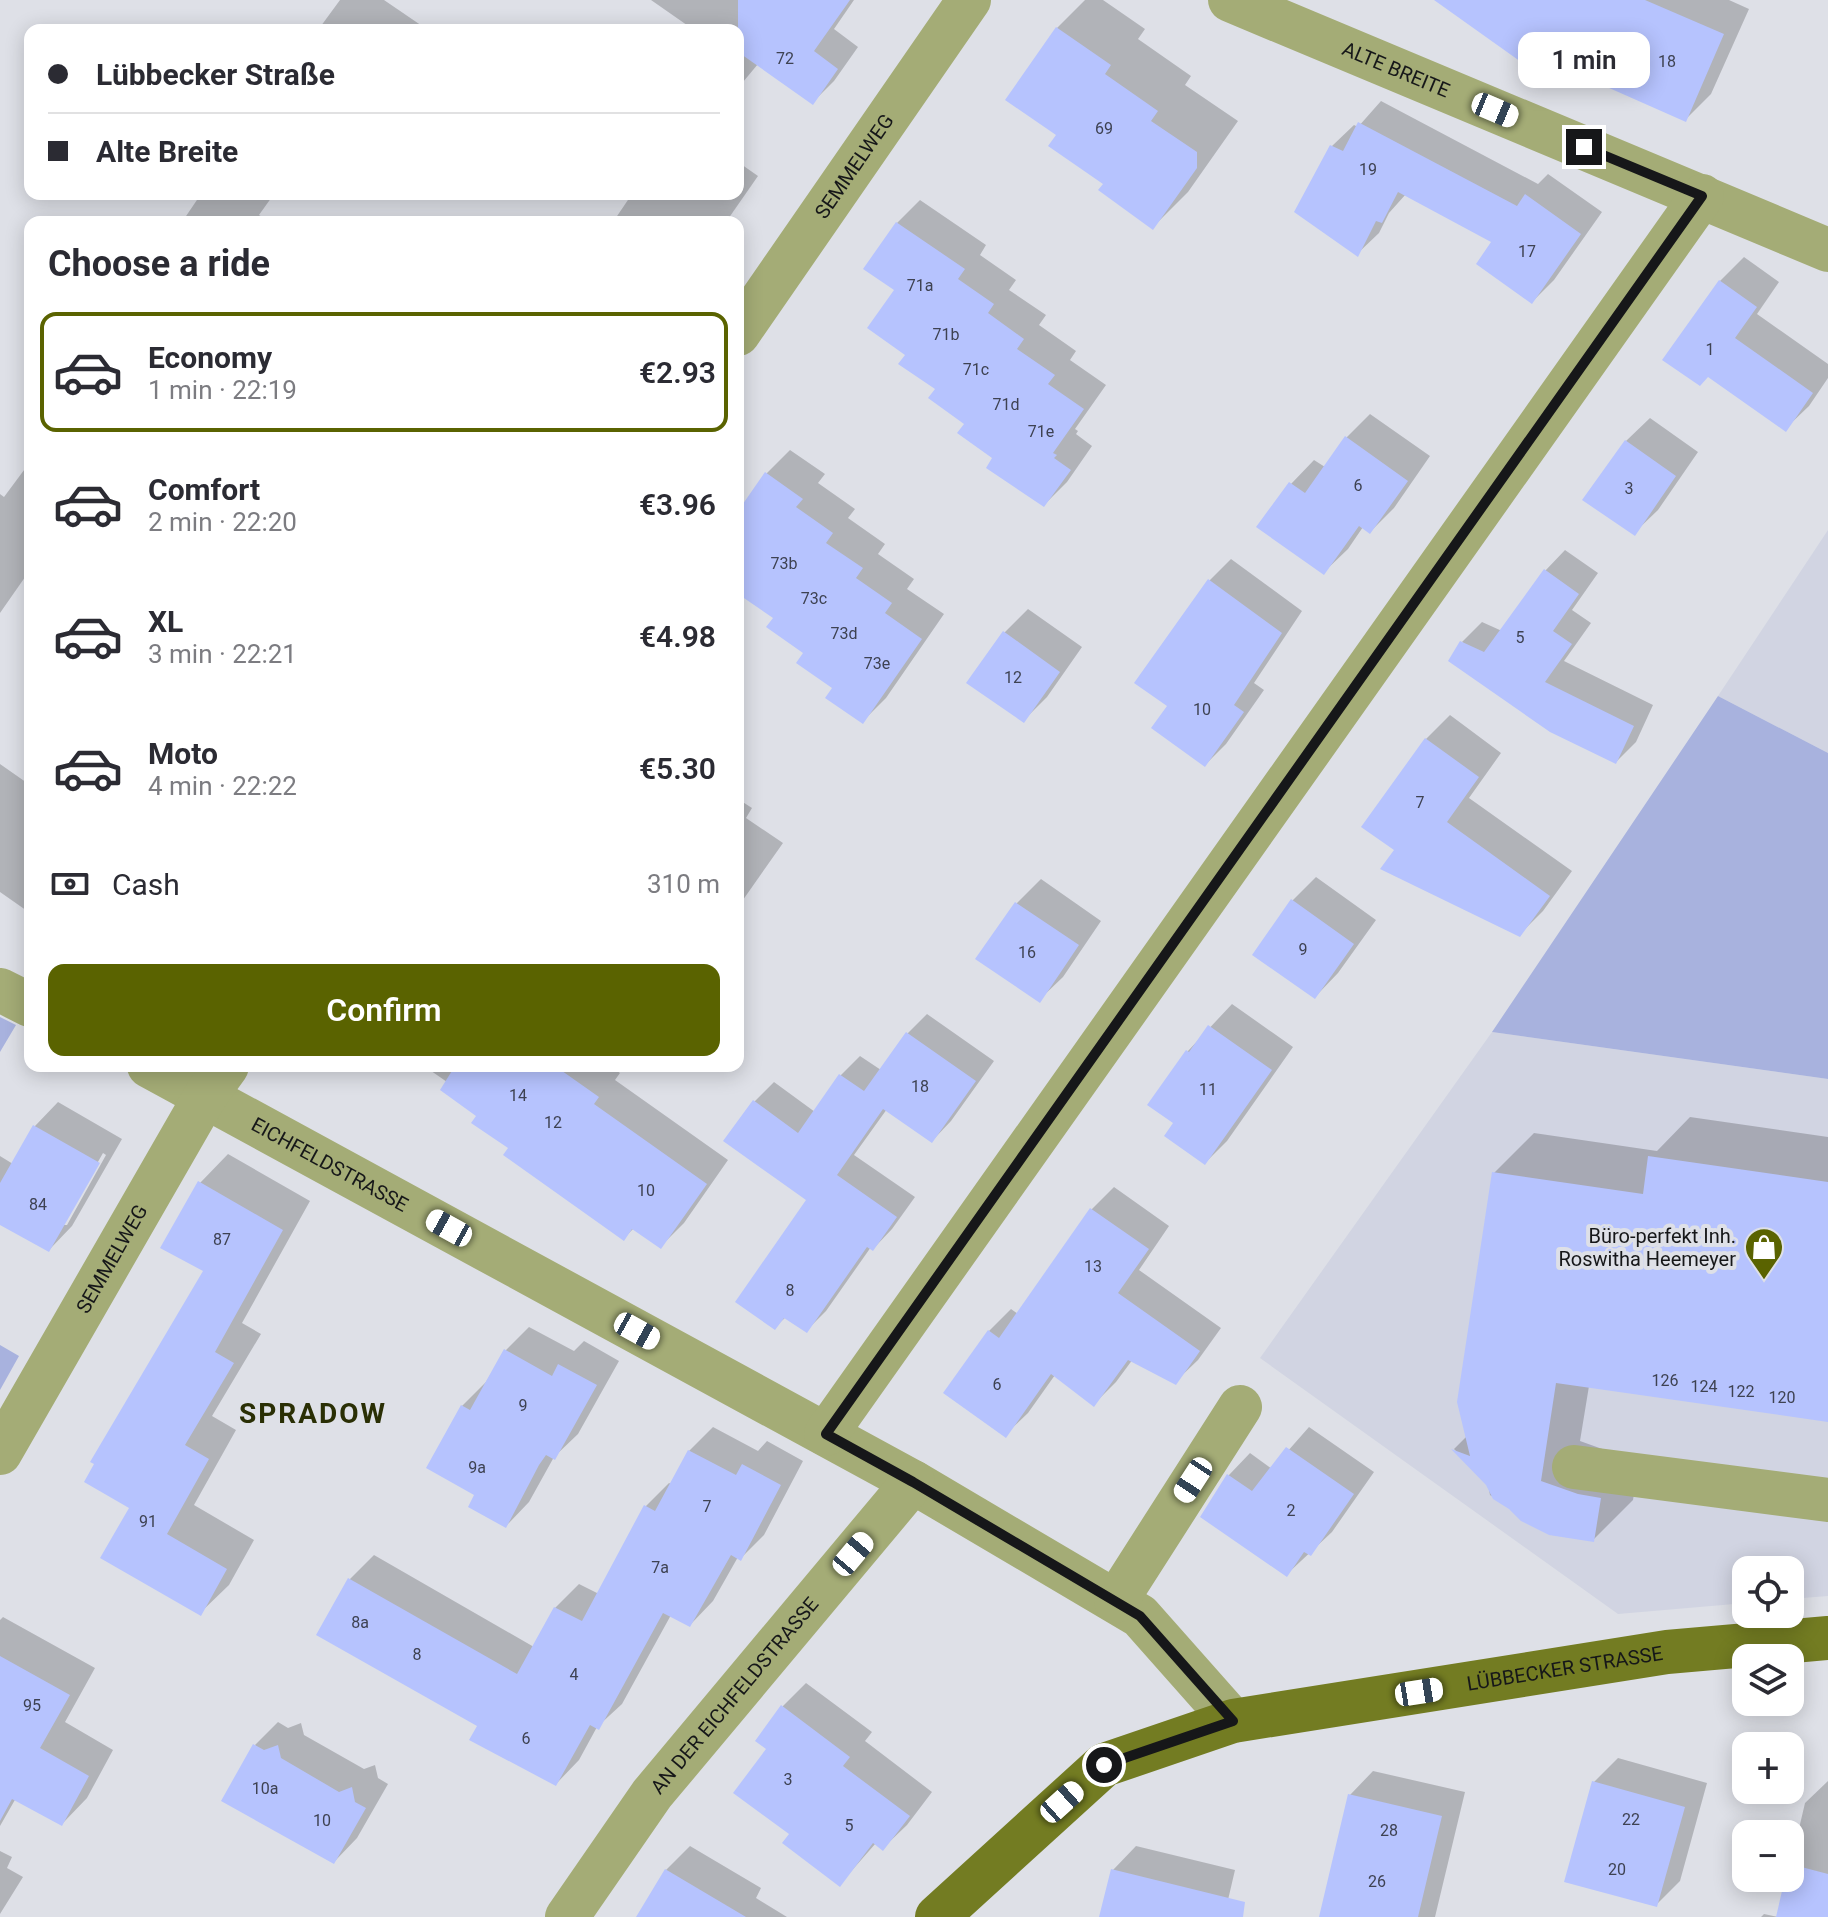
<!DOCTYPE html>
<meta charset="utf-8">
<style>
body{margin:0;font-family:Roboto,sans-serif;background:#f7f7f7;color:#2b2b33;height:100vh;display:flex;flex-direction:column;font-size:30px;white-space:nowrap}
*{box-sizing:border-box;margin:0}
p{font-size:26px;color:#7c7c81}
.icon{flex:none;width:44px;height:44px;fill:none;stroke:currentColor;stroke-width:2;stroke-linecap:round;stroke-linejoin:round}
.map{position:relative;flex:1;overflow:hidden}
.side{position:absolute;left:24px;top:216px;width:720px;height:856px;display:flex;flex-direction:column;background:#fff;border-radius:16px;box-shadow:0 4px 20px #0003}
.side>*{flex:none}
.banner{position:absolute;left:24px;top:24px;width:720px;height:176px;border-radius:16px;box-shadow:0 4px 20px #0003;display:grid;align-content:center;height:176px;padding:0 24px;background:#fff}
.buttons{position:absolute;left:1732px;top:1556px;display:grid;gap:16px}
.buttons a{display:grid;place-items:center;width:72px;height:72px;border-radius:16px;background:#fff;box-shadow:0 4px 20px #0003;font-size:40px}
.end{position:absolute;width:36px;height:36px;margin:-18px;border:10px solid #161719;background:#fff;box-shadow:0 0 0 4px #fff}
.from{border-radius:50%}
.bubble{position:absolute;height:56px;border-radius:16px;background:#fff;box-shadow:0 4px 20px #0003;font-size:26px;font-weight:600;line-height:56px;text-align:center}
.car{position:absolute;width:24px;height:48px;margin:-24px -12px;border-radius:10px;box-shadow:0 0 6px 2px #0007;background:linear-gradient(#fff 24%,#345 0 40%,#fff 0 76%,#345 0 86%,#fff 0)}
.banner b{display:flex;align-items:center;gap:28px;height:76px;font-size:30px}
.banner b+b{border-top:2px solid #e1e1e2}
.banner i{width:20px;height:20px;background:#2b2b33}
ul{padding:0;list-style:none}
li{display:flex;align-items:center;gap:24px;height:120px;margin:0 16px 12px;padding:0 8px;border:4px solid transparent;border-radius:16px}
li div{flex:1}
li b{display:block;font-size:30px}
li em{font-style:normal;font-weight:600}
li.current{border-color:#5a6300}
li>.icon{width:72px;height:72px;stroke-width:1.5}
h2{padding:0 24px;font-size:36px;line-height:96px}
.pay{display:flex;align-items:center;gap:20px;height:88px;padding:0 24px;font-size:30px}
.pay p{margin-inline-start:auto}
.primary-button{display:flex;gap:16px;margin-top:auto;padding:16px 24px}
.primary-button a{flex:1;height:92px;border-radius:16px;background:#5a6300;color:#fff;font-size:32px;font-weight:600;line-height:92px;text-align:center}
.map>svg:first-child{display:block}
</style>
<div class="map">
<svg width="1828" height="1917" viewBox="0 0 1828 1917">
<rect width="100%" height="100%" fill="#dee0e7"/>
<path fill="#d1d4e2" d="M1828 530V753L1718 696Z
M1492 1032 1828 1079V1596L1790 1599V1570H1746V1603L1618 1614 1260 1358Z"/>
<path fill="#a8b2de" d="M1718 696 1828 753V1079L1492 1032Z
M0 1017 16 1025 0 1052Z
M0 1345 19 1356 0 1390Z"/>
<path fill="#0003" fill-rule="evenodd" d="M340 0H384L428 30H318Z
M651 0H854L834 29 858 47 834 81 813 102 758 64 738 88V30H694Z
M1085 0H1103L1145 29 1138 39 1191 76 1185 85 1238 121 1188 192 1153 227 1106 184 1059 134 1008 99 1057 28Z
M1437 0H1729L1749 9 1711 94 1685 120 1566 67 1552 82Z
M1381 101 1538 184 1548 174 1602 212 1554 280 1532 302 1494 241 1406 194 1389 213 1379 233 1357 254 1332 146 1354 125 1358 127Z
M738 162 758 176 726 222H613L632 194H738Z
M201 194H274L259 215 270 222H182Z
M920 200 986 245 980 255 1016 280 1009 290 1046 315 1039 325 1076 351 1070 360 1106 385 1075 429 1078 431 1076 434 1092 446 1067 482 1044 505 995 458 908 354 897 290V223Z
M1744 257 1779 282 1757 314 1828 364V378L1809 406 1785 429 1709 375 1665 360 1720 281Z
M1370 414 1430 456 1394 508 1370 532 1363 527 1348 549 1324 572 1291 484 1314 460 1325 467 1346 438Z
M1650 418 1698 452 1658 510 1634 533 1626 441Z
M790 450 825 474 818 483 855 509 848 518 885 544 878 554 914 579 907 589 944 614 886 698 863 721 775 617 738 591V514L767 473Z
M30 462V570L0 613V494L4 497Z
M1565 550 1598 573 1572 610 1591 623 1564 661 1653 705 1636 742 1616 762 1462 642 1482 622 1502 631 1545 571Z
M1231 559 1302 611 1254 683 1264 690 1226 744 1205 765 1169 705 1137 682 1210 580Z
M1028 609 1082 647 1047 697 1023 721 1004 633Z
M1450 715 1501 753 1469 798 1572 871 1543 911 1520 934 1364 827 1426 739Z
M0 764 30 785V913L0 892Z
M738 799 752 808 746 818 783 843 738 907Z
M1316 877 1376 920 1338 973 1315 997 1292 901Z
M1041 879 1101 921 1063 977 1039 1000 978 959 1017 903Z
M1232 1004 1293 1047 1227 1141 1205 1163 1176 1122 1150 1105 1188 1051Z
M927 1014 994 1061 951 1121 932 1141 887 1109 854 1155 915 1197 892 1229 873 1249 871 1247 826 1311 807 1330 786 1317 775 1327 809 1200 754 1102 774 1082 815 1112 841 1075 860 1056 881 1070 908 1033Z
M424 1066H611L620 1073 615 1080 728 1160 684 1223 661 1246 634 1228 624 1238 511 1148 447 1082Z
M58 1102 122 1139 72 1226 49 1250 0 1222V1156L13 1164 35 1126ZM103 1153 106 1155 67 1225H62Z
M1690 1117 1828 1137V1420L1589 1386 1580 1441 1619 1455 1640 1458 1633 1500 1593 1540 1510 1508 1490 1495 1488 1484 1454 1449 1467 1436 1494 1173 1534 1133 1657 1151Z
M228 1154 310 1201 242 1323 261 1334 212 1416 236 1430 194 1505 254 1540 229 1585 200 1613 132 1507 97 1463 206 1271 200 1183Z
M1114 1187 1169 1226 1139 1270 1221 1328 1198 1360 1175 1382 1133 1359 1116 1382 1094 1404 1055 1375 1028 1413 1005 1435 989 1331 1011 1309 1018 1314 1092 1209Z
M529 1327 574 1351 584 1341 619 1361 578 1434 554 1457 529 1502 506 1526 476 1495 429 1468 462 1406 486 1382 505 1351Z
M713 1427 758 1451 767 1441 803 1461 764 1535 740 1559 738 1557 713 1601 690 1625 671 1615 622 1704 597 1727 579 1760 556 1784 479 1725 319 1634 350 1579 374 1555 534 1647 555 1608 579 1584 599 1594 646 1506 669 1483 671 1484 689 1451Z
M1309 1427 1374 1472 1332 1532 1286 1575 1202 1516 1229 1475 1250 1453 1272 1469Z
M3 1617 95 1668 65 1722 113 1750 87 1798 62 1824 16 1798 0 1826V1620Z
M806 1683 872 1732 865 1741 932 1792 907 1825 883 1848 876 1843 840 1884 792 1834 768 1748 783 1706Z
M278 1722 288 1728 301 1723 304 1735 364 1769 375 1765 378 1778 388 1784 357 1838 334 1862 255 1745Z
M1618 1758 1707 1783 1680 1881 1656 1905 1594 1782Z
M1373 1771 1465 1792 1435 1917H1321L1350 1795Z
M1828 1781V1917H1761L1764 1914 1778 1917 1787 1878H1790V1867L1805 1803Z
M690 1846 761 1888 756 1898 787 1917H654L666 1870Z
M1136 1846 1235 1870 1224 1917H1102L1113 1870Z
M0 1851 12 1857 7 1868 23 1877 0 1914Z"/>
<path fill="#b6c3fe" d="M738 0H850L814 51 838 69 813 105 738 52Z
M1434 0H1645L1724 34 1686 122 1564 68 1552 84Z
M1056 27 1111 65 1105 74 1158 111 1151 121 1197 152V168L1153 230 1098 190 1103 184 1048 146 1056 135 1005 100Z
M1358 122 1517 206 1525 194 1581 234 1532 304 1476 264 1491 242 1398 192 1382 223 1376 221 1358 257 1294 212 1330 145 1343 151Z
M896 222 965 269 958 279 994 304 988 313 1024 339 1017 349 1055 375 1048 384 1084 409 1053 453 1057 455 1054 458 1071 470 1044 507 986 468 992 458 957 433 964 424 928 398 935 389 898 364 905 355 867 328 894 290 863 269Z
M1719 280 1757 307 1735 338 1813 393 1786 432 1708 377 1700 386 1662 360Z
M1345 436 1408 481 1370 534 1359 526 1324 575 1256 527 1289 482 1305 493Z
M1625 440 1676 476 1635 536 1582 500Z
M765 472 803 499 796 507 833 533 826 543 863 568 856 578 892 603 885 613 922 639 863 724 825 698 832 688 796 663 803 653 766 627 773 618 738 594V511Z
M1544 569 1579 594 1553 631 1572 644 1545 682 1634 726 1616 764 1550 732 1448 661 1460 641 1484 652Z
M1208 579 1282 633 1234 705 1244 712 1205 767 1151 728 1167 706 1134 683Z
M1003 631 1060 672 1024 723 966 683Z
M1425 738 1479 777 1447 822 1550 896 1520 937 1380 869 1394 850 1361 827Z
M1291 899 1354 944 1315 999 1252 955Z
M1015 902 1079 945 1040 1003 975 959Z
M1208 1025 1272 1070 1205 1165 1164 1136 1173 1123 1147 1105 1186 1050 1189 1052Z
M906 1032 976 1081 932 1143 883 1109 837 1175 897 1217 873 1251 867 1247 807 1333 784 1318 775 1330 735 1302 806 1200 723 1141 753 1100 798 1133 839 1074 864 1091Z
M455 1066H555L599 1097 594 1104 707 1184 661 1249 632 1229 624 1241 503 1155 508 1148 471 1123 476 1116 440 1090Z
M33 1125 100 1163 49 1252 0 1225V1183Z
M1648 1156 1828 1182V1422L1556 1383 1541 1481 1578 1494 1601 1498 1594 1542 1549 1535 1521 1521 1509 1509 1493 1499 1486 1485 1451 1449 1470 1456 1457 1402 1492 1172 1643 1194Z
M198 1181 283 1230 215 1352 234 1363 185 1445 209 1459 167 1534 227 1569 201 1616 100 1558 129 1508 84 1482 94 1464 90 1462 203 1271 160 1248Z
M1090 1208 1149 1249 1118 1293 1200 1351 1176 1385 1128 1360 1094 1407 1051 1374 1006 1438 943 1393 988 1330 999 1338Z
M504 1349 552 1376 558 1364 597 1385 555 1460 546 1455 539 1465 506 1528 468 1507 474 1495 426 1468 461 1405 470 1410Z
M1286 1447 1354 1494 1311 1556 1304 1552 1287 1577 1200 1517 1227 1474 1252 1491Z
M688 1450 736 1475 742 1464 781 1485 741 1561 731 1555 690 1627 663 1613 599 1730 590 1725 556 1786 469 1740 477 1726 316 1635 348 1578 517 1674 554 1607 582 1621 644 1505 655 1511Z
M0 1656 70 1695 40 1748 89 1776 62 1826 12 1799 0 1821Z
M781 1705 850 1757 843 1766 910 1816 883 1851 873 1843 840 1887 782 1843 789 1834 733 1793 766 1749 755 1741Z
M253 1744 264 1750 278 1745 281 1758 339 1792 352 1787 355 1802 366 1808 334 1864 221 1801Z
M1592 1781 1685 1807 1657 1907 1564 1882Z
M1348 1794 1442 1816 1418 1917H1319Z
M1790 1864 1828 1874V1917H1776L1785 1878H1790Z
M665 1869 746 1917H636Z
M1111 1869 1245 1902 1243 1917H1099Z"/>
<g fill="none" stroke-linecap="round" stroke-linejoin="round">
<g stroke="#a4ac76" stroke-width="44">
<path id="s1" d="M1230 0 1828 250"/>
<path id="s2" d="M738 334 969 0"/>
<path d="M0 990 30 1005"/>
<path id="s3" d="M149 1066 913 1482 1140 1616 1233 1721"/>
<path d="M826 1434 1702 196"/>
<path id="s4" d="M0 1453 206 1095 227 1066"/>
<path d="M1574 1467 1828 1500"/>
<path d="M1116 1601 1240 1407"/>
<path id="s5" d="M567 1917 652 1794 913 1482"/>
</g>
<path stroke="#737c22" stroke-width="44" id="s6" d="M937 1917 1104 1765 1233 1721 1667 1652 1828 1638"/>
</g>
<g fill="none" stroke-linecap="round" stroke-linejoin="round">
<path stroke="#161719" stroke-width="10" d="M1104 1765 1233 1721 1140 1616 913 1482 826 1434 1702 196 1584 147"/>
</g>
<defs>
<g id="shop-pin" transform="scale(2)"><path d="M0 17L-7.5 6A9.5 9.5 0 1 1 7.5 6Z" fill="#5a6300" stroke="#dee0e7"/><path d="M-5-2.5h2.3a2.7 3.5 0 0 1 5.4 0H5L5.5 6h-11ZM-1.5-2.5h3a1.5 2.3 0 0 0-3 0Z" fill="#fff"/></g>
</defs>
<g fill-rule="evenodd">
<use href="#shop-pin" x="1764" y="1247"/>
</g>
<g text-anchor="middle" stroke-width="8" stroke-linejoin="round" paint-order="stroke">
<g font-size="16" fill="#3e4252">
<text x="785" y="64">72</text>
<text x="1667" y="67">18</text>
<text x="1104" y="134">69</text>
<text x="1368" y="175">19</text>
<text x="1527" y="257">17</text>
<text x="920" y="291">71a</text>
<text x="946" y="340">71b</text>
<text x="1710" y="355">1</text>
<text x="976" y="375">71c</text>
<text x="1006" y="410">71d</text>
<text x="1041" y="437">71e</text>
<text x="1358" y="491">6</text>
<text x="1629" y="494">3</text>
<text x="784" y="569">73b</text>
<text x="814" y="604">73c</text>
<text x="844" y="639">73d</text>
<text x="1520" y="643">5</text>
<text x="877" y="669">73e</text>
<text x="1013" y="683">12</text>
<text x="1202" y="715">10</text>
<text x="1420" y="808">7</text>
<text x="1303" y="955">9</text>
<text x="1027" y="958">16</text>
<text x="920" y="1092">18</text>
<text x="1208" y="1095">11</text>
<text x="518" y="1101">14</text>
<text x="553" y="1128">12</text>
<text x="646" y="1196">10</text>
<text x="38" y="1210">84</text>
<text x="222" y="1245">87</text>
<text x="1093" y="1272">13</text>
<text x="790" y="1296">8</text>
<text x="1665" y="1386">126</text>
<text x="997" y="1390">6</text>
<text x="1704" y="1392">124</text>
<text x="1741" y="1397">122</text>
<text x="1782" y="1403">120</text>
<text x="523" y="1411">9</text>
<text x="477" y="1473">9a</text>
<text x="707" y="1512">7</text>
<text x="1291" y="1516">2</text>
<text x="148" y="1527">91</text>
<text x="660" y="1573">7a</text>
<text x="360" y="1628">8a</text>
<text x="417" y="1660">8</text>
<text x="574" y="1680">4</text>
<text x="32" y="1711">95</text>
<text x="526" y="1744">6</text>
<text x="788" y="1785">3</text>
<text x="265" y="1794">10a</text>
<text x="1631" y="1825">22</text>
<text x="322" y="1826">10</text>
<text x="849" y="1831">5</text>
<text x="1389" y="1836">28</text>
<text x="1617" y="1875">20</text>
<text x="1377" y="1887">26</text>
</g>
<g font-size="20" fill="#161719" stroke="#dee0e7">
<text dy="7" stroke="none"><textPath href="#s1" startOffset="180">ALTE BREITE</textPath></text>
<text dy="7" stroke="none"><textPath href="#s2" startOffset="204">SEMMELWEG</textPath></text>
<text dy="7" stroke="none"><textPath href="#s3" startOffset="206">EICHFELDSTRASSE</textPath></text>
<text dy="7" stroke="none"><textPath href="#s4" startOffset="224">SEMMELWEG</textPath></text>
<text dy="7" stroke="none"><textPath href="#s6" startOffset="698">LÜBBECKER STRASSE</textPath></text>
<text dy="7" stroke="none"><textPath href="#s5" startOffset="278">AN DER EICHFELDSTRASSE</textPath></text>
</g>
<g font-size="20" fill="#161719" stroke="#dee0e7" text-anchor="end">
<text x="1736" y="1243">Büro-perfekt Inh.<tspan x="1736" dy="23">Roswitha Heemeyer</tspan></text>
</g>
<g font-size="28" font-weight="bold" letter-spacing="2" fill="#2a2f05" stroke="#dee0e7">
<text x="313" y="1423">SPRADOW</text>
</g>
</g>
</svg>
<div class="buttons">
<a><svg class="icon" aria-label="locate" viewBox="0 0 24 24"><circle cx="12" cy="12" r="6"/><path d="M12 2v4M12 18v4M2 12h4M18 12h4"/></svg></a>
<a><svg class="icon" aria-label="layers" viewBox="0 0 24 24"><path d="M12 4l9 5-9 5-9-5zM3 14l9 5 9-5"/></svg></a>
<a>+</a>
<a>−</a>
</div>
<i class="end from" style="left:1104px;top:1765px"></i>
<i class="end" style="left:1584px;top:147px"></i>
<div class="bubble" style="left:1518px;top:32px;width:132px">1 min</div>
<i class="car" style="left:1495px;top:110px;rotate:113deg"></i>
<i class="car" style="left:449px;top:1228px;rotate:299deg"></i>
<i class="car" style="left:637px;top:1331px;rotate:119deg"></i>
<i class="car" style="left:1193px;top:1480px;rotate:213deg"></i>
<i class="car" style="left:853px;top:1554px;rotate:40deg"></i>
<i class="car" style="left:1419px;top:1692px;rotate:81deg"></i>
<i class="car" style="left:1062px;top:1802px;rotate:48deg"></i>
<div class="banner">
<b><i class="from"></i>Lübbecker Straße</b>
<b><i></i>Alte Breite</b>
</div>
<section class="side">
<h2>Choose a ride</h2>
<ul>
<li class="current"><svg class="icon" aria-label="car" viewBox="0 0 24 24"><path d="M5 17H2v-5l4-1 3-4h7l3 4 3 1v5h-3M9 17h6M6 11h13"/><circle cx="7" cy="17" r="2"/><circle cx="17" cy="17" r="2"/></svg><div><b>Economy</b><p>1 min · 22:19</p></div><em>€2.93</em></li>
<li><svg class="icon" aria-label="car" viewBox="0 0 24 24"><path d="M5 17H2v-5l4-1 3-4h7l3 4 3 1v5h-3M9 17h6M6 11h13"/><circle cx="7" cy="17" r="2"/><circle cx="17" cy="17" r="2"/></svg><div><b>Comfort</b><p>2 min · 22:20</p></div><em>€3.96</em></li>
<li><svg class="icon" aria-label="car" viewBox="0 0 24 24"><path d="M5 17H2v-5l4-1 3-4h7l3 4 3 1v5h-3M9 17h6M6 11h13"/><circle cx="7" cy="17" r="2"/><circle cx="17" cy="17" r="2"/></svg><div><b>XL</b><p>3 min · 22:21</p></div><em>€4.98</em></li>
<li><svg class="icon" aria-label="car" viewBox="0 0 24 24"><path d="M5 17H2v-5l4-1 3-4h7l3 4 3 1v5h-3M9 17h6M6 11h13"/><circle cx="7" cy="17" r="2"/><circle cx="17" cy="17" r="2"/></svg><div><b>Moto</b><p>4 min · 22:22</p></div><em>€5.30</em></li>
</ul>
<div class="pay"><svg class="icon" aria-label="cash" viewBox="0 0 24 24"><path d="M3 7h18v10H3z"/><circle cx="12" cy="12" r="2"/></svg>Cash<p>310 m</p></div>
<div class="primary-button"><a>Confirm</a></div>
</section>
</div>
